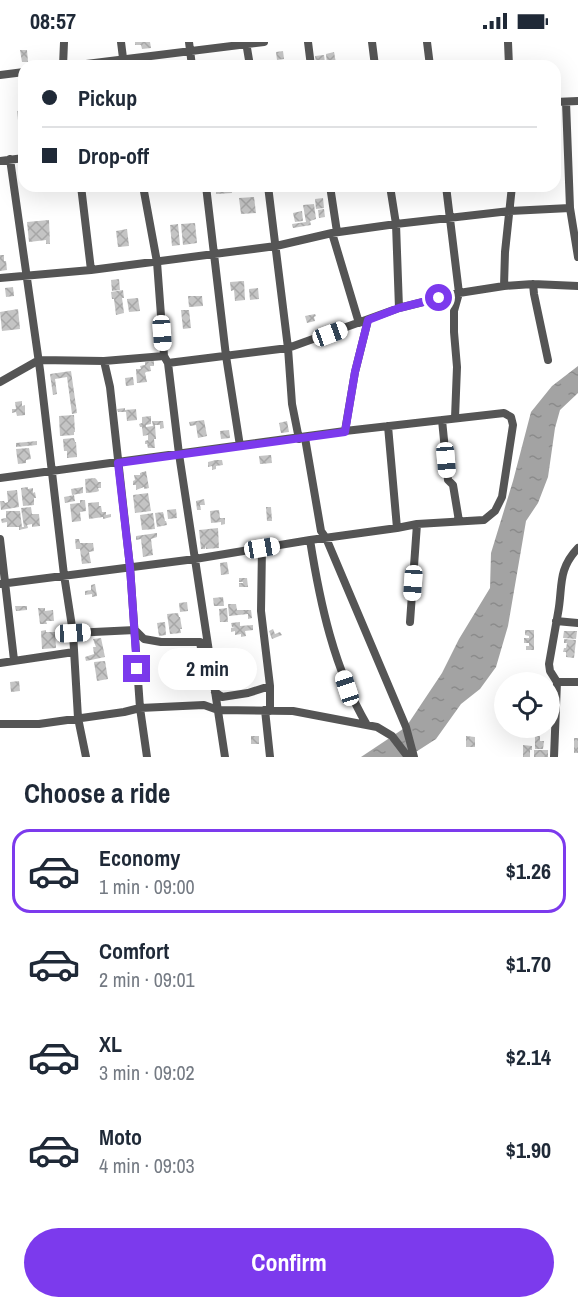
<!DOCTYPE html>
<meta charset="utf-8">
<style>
body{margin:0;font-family:"Archivo Narrow",sans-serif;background:#f6f6f7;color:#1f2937;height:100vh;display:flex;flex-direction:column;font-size:22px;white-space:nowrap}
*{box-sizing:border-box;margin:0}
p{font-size:20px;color:#747a83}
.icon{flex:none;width:33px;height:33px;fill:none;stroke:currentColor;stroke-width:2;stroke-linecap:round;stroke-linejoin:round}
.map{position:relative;height:715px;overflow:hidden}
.sheet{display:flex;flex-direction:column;background:#fff;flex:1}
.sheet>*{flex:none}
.banner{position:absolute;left:18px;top:18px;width:543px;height:132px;border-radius:18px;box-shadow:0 6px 24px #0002;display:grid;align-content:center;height:132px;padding:0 24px;background:#fff}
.fabs{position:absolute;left:494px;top:630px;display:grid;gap:12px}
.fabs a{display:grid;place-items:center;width:66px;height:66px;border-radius:50%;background:#fff;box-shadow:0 6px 24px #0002;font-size:30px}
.end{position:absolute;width:27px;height:27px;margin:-14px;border:8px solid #7c3aed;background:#fff;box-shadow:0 0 0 3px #fff}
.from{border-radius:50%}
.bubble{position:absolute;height:42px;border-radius:21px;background:#fff;box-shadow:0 6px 24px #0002;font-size:20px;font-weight:700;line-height:42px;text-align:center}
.car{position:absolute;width:18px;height:36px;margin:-18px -9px;border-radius:8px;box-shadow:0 0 4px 2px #0007;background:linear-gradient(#fff 24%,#345 0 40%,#fff 0 76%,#345 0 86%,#fff 0)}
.banner b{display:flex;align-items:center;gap:21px;height:57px;font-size:22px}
.banner b+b{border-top:2px solid #e0e1e3}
.banner i{width:15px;height:15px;background:#1f2937}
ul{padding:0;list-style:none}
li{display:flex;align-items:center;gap:18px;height:84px;margin:0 12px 9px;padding:0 12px;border:3px solid transparent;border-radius:18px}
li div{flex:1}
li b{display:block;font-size:22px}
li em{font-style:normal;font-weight:700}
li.on{border-color:#7c3aed}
li>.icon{width:54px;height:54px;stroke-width:1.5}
h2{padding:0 24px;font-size:27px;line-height:72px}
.cta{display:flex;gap:12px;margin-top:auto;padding:12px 24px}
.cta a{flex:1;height:69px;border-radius:36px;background:#7c3aed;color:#fff;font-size:24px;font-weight:700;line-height:69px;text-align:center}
.status{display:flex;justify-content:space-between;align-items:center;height:42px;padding:0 30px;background:#fff;direction:ltr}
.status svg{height:16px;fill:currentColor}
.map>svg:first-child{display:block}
</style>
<div class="status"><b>08:57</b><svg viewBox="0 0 49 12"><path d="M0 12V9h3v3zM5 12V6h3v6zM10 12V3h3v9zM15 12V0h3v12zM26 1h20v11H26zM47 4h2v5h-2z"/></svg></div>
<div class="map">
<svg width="578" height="715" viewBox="0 0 578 715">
<defs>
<pattern id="water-ripples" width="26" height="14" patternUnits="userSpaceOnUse" patternTransform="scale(1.5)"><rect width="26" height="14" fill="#a3a3a3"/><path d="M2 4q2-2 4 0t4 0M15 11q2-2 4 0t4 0" fill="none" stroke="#8b8b8b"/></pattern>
<pattern id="building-cross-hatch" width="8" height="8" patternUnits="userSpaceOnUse" patternTransform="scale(1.5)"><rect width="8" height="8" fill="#c4c4c4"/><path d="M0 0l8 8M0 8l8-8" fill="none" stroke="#a7a7a7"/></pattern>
</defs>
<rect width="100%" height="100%" fill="#fff"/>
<path fill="url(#water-ripples)" d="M578 324V351L560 368 555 386 548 435 538 461 526 479 508 584 496 625 480 647 461 662 436 697 408 715H361L406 685 442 631 459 597 490 546 491 511 513 439 531 370 552 344Z"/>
<path fill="url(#building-cross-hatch)" d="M135 0H150L151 6 142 7 141 3H135Z
M20 8H27L28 20H22Z
M283 9 284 17 277 18 276 10Z
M334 10 336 21 327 23 326 12Z
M324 13 325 21 316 22 315 14Z
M363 19 364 23 344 24V23Z
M24 68V86L19 87 17 69Z
M216 144H231L232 151 216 152Z
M254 155 256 171 241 172 239 156Z
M323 156 324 166 316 167 315 157Z
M314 162 316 177 310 179 311 183 293 186 292 182 306 180 303 163Z
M324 167 325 175 319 176 318 168Z
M302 169 303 179 295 180 293 171Z
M49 178 50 202H46V198L29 200 27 180Z
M195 181 197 201 183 203 181 182Z
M178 182 180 203 172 204 170 183Z
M127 187 129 204 118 205 116 189Z
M0 213H4V219H6L7 228 0 229Z
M119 237 120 248 112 249 111 238Z
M244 239 245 258 235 259 234 248 231 249 230 240Z
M13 245 14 254 6 255 5 246Z
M258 246 259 257 250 258 249 247Z
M123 248 124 256H122L124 271 116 273 114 257H112L111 250Z
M188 254H202L203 264 189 265Z
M138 256 140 269 129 270 127 257Z
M18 267 20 287 2 289 0 270Z
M181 268H189L191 286 183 287Z
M315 272 316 274 314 275 315 279 307 281 305 274Z
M154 319V324H150L151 329 146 330 145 331 147 340 137 341 136 327H141L140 324 145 323V320Z
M71 329 77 371 72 372 67 335 55 337 57 352 53 353 50 332Z
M133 335 134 343 126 344 125 336Z
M22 359V364L25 363V373L17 374 16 370 12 371V367H16L15 360Z
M125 366V368L136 367 137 378 127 379 126 370H118L117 367Z
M74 373 75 390H74V393L60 394 59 374Z
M151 374V382L146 383V385L153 384 152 379H163L164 386 160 387V383H155L156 397H154L155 406H148L147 402H145V399L148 398V393L143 394 142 385H140L139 382 142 381V375Z
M204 378 207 394 198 396 196 383 190 384 189 380Z
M287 379 289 390 281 391 279 381Z
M229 388 230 396 221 397 220 389Z
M74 396 75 400H76L77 415 67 416V409H64L63 397Z
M37 399V403L16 405V401Z
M29 406 31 417 26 418V421L18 422 16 407Z
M271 413 272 421 260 422 259 414Z
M216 418H222L223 423 216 424V427L212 428V424L208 425V420Z
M146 429 149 446 144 447V445L136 448V443H133V439L135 438 134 433H140V431Z
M95 436 97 438 98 440H101V446H98L99 449 96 450 86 451 85 437Z
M28 445V447L33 446V451L35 450 36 456H34V463L23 464 21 446Z
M83 445V451L72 453 71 447Z
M17 448 19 465 1 468 0 459H4L5 461 8 460 7 449Z
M148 451 151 469 135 471 133 453Z
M74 453 75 459 65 461 64 455Z
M204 457 205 463H200L201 468H197L196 459Z
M80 458H85L86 469 80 470 81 479 72 480 70 462 80 461Z
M99 460V464H101L102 470H106V473L111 472V475L103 477V475L89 477 88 461Z
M31 465 32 472H39L40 484 32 485V482L27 483 28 486 19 488V485H7V480L2 481 1 477 6 476V469H20L22 485H24L21 466Z
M266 465H271L272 479H267Z
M176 467 177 476 168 477 167 468Z
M219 468 220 476H225V482L221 483V480L211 481 210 469Z
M163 470 165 479H166L167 483 157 485 155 471Z
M153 471 155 487 142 488 140 473Z
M218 486 219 506 206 507 205 503V507H201L199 488Z
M157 491V495L151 497 153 513 143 515 141 497 136 498V494Z
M75 497H79L80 501H93L94 509 89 510 91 521 82 522 80 507H76Z
M227 520 229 532 221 533 220 521Z
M239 536H247L248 545H239V541H243V540H239Z
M95 542 97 554 92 555V552L85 553V549L91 548V543Z
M223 555 224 564H214L213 556Z
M187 560 188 569 180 570 179 561Z
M228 562H236L237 568H251L252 576 248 577V572L229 574Z
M15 564H27V568L16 569Z
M38 566H45V569L53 568 54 579H46L47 582H40Z
M227 566 228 580H220L219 567Z
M178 571 179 575H180L182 587H180L181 591 170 592 167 572Z
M165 580 166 593 159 594 157 581Z
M240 580V584L253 583V588L245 589 246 594 241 595V592L235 593V589L231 590V586L235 585H232L231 581Z
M273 587 275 592 280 590 282 593 272 597 269 589Z
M46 588V590H55L56 606 42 607 41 589Z
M525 588H534V608H526V604H529V601H524V596H529V594L525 593Z
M564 589H577L576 597 563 596Z
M101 596 105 615 86 619 85 615 94 612 93 605H96L93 597Z
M564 597 576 598 574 616 566 615V610H563L564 606H566L567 601H564Z
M105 619 108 637 97 639 94 620Z
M131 629 132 635 122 637 121 631Z
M19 639 20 649 11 650 10 640Z
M251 694H259V702H251Z
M466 694 475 695V705H466Z
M535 694H540V699H544L543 707H535Z
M574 696H578V711H574Z
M523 703 532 704V708H530V715H523Z
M534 708H548V715H534Z"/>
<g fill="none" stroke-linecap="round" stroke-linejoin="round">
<path stroke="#555" stroke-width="8" d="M121 0 124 24
M189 0 192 24
M246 0 250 24
M308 0 311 24
M372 0 375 24
M427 0 430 24
M508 0 509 24
M63 24 64 0
M70 24 264 0
M0 33 24 30
M555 60 578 59
M566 60 570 166 578 215
M10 117 40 328 64 533 73 591 78 676 86 715
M0 119 24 116
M81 144 91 228
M143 144 157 220 164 314 168 321 179 412 225 715
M206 144 226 314 240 404
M268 144 288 306 292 362 299 397
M330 144 337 190
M390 144 396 182 399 266
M446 144 459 251 454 269V290L457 325 455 376
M512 144 505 210 504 244 533 242 578 244
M332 191 359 281
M0 236 91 228 276 204 332 191 396 182 510 169 570 166
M533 242 534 252 548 318
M104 319 110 345 130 525 140 666 147 715
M168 321 288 306 399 266 459 251 504 244
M0 340 39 318 104 319 164 314
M442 378 448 438 453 443 459 479
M388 384 397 486
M345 389 355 330 368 278
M305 396 321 489 326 496 406 685 414 715
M0 436 345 389 504 371 511 375 513 383 502 455 495 469 484 478 417 482 397 486 310 498 195 517 0 542
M0 497 14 618
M310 498C320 561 334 627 367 683
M556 579 578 581
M410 580 417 482
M73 591 135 588 144 597 161 600H200L203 619 211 639
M0 621 74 610
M557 640H578
M270 644V669
M215 650 222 655 248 651 270 644 261 569 262 505
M265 668 270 715
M0 682H39L124 670 140 666 204 663 218 668 293 669 377 685 392 694 408 715
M554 715 557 640 550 629 549 622C552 605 555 588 558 571 563 545 557 528 578 506"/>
</g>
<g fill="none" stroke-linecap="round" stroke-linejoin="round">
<path stroke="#7c3aed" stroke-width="8" d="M137 627 130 525 118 421 345 390 355 330 368 278 399 266 439 256"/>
</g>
</svg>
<div class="fabs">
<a><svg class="icon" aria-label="locate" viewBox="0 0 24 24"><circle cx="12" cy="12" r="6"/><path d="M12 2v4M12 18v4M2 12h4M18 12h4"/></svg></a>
</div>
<i class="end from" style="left:439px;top:256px"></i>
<i class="end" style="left:137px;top:627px"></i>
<div class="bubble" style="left:158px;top:606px;width:99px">2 min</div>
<i class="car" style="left:162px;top:291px;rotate:176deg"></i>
<i class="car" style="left:330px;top:292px;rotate:70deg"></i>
<i class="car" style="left:446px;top:418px;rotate:175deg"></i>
<i class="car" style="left:262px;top:506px;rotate:81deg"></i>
<i class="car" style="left:413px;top:541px;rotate:184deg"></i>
<i class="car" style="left:73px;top:591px;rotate:87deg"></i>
<i class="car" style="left:347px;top:646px;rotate:342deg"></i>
<div class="banner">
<b><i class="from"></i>Pickup</b>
<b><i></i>Drop-off</b>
</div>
</div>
<section class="sheet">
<h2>Choose a ride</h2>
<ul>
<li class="on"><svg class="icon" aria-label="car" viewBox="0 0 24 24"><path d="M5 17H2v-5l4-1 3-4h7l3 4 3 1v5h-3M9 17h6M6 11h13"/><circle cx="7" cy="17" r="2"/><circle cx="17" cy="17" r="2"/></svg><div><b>Economy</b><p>1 min · 09:00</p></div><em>$1.26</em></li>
<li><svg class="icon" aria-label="car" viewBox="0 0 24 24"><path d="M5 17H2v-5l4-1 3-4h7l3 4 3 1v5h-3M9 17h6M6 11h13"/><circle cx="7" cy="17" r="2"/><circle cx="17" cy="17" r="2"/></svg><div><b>Comfort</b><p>2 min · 09:01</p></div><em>$1.70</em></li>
<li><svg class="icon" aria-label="car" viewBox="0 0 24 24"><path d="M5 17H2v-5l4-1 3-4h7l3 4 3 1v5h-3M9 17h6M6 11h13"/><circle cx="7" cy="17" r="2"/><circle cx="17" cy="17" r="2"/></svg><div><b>XL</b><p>3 min · 09:02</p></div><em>$2.14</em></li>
<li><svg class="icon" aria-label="car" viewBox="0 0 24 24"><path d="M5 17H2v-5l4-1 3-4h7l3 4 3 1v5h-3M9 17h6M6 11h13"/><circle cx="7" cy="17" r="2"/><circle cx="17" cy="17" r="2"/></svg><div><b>Moto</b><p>4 min · 09:03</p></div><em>$1.90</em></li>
</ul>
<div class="cta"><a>Confirm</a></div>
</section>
